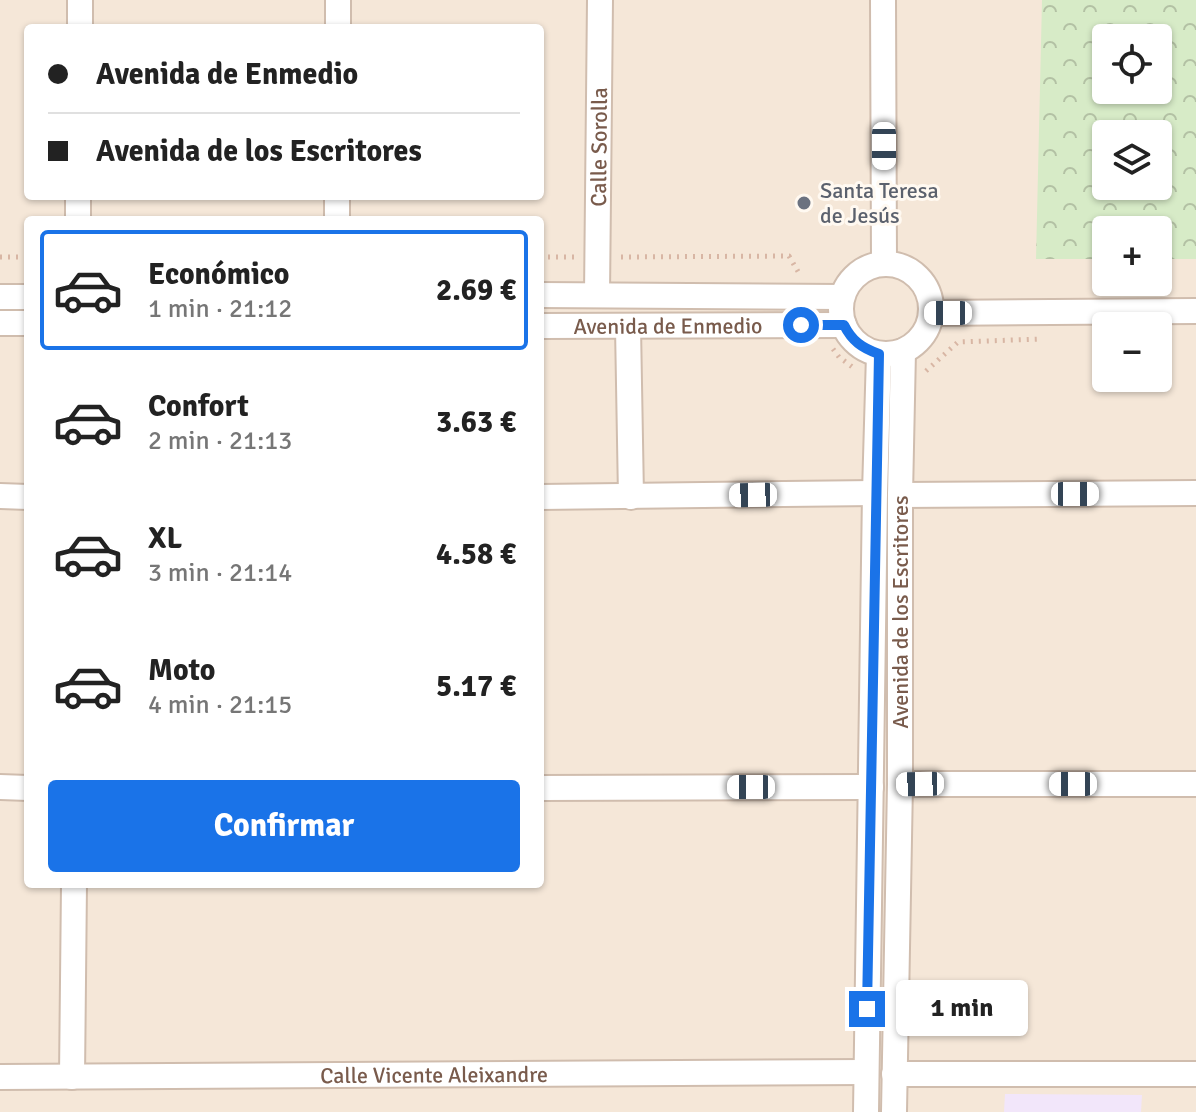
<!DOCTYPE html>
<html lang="es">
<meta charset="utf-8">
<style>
body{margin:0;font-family:Signika,sans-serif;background:#f6f6f6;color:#222;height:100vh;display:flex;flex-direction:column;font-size:30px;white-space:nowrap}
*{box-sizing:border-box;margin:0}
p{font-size:26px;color:#767676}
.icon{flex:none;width:44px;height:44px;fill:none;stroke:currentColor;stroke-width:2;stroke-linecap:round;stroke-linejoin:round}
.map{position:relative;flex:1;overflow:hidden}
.side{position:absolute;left:24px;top:216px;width:520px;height:672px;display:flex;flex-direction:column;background:#fff;border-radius:8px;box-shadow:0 2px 6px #0004}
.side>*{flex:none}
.banner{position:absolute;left:24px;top:24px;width:520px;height:176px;border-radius:8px;box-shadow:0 2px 6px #0004;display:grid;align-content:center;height:176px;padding:0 24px;background:#fff}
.controls{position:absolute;left:1092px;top:24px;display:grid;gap:16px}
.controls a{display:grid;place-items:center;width:80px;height:80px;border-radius:8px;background:#fff;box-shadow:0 2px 6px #0004;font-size:40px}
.end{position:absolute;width:36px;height:36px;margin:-18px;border:10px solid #1a73e8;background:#fff;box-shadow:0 0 0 4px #fff}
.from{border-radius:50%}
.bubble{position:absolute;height:56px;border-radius:8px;background:#fff;box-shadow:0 2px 6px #0004;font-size:26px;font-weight:700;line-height:56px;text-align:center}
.car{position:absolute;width:24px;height:48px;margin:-24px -12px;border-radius:10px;box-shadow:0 0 6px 2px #0007;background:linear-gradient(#fff 24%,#345 0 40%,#fff 0 76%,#345 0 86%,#fff 0)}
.banner b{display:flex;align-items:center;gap:28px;height:76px;font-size:30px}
.banner b+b{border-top:2px solid #e0e0e0}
.banner i{width:20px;height:20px;background:#222}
ul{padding:14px 0 0;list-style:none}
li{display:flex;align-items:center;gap:24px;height:120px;margin:0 16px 12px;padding:0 8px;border:4px solid transparent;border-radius:8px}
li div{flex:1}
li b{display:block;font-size:30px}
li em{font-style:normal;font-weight:700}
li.active{border-color:#1a73e8}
li>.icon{width:72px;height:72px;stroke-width:1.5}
.action{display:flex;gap:16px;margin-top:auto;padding:16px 24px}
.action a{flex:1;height:92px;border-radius:8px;background:#1a73e8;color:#fff;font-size:32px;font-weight:700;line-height:92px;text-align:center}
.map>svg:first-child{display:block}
</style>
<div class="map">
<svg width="1196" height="1112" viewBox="0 0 1196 1112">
<defs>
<pattern id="park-crowns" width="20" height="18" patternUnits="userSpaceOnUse" patternTransform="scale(2)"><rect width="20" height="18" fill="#d7ebc7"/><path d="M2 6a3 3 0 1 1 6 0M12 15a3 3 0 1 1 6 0" fill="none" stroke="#b3c1a4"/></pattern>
</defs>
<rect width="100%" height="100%" fill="#fdf5ea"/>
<path fill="#f5e7d8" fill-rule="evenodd" d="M0 0H1196V1112H0ZM28 28H540V196H28ZM1106 38H1158V90H1106ZM1106 134H1158V186H1106ZM28 220H540V884H28ZM1106 230H1158V282H1106ZM1106 326H1158V378H1106Z"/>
<path fill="#f2e6fa" d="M1005 1094 1142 1095 1141 1112H1004Z"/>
<path fill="url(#park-crowns)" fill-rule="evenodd" d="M1042 0H1196V259H1158V230H1106V259H1036ZM1106 38H1158V90H1106ZM1106 134H1158V186H1106Z"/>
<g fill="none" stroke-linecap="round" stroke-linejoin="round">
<g stroke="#d0bdae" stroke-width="28">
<g id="minor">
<path d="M883 0 884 264"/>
<path d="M80 28V0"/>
<path d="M338 28V0"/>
<path d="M78 220V196"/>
<path d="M337 220V196"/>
<circle cx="886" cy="309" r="45"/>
<path d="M540 295 842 297"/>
<path id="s1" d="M597 295 600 0"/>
<path d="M0 297H28"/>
<path d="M931 313 1196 311"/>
<path d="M0 323H28"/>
<path id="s2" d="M540 326 844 325"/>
<path d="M628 327 631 497"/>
<path d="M900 495 1196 493"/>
<path d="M0 496 28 497"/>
<path d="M540 497 875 493"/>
<path d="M900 784H1196"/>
<path d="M0 787 28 788"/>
<path d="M540 788 871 787"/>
<path d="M894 1074H1196"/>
<path id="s3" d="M0 1077 866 1072"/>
<path d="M72 1077 74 884"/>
<path d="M866 1112 875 493 879 354"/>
<path id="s4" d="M894 1112 900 784V495L903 351"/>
</g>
</g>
<path stroke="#d8b6a4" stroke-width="5" stroke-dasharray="2 6" stroke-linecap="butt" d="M0 257H28
M540 257H575
M621 257 789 256 800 275
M833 349 839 357 855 369
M926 371 958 342 1041 339"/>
<use href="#minor" stroke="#fff" stroke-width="24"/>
</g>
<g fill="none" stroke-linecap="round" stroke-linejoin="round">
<path stroke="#1a73e8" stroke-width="10" d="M801 325H844C852 341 862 348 879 354L867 1009"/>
</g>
<circle fill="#6b7280" stroke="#fff9f1" stroke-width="3" cx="804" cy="203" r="8"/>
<g text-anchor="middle" stroke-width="6" stroke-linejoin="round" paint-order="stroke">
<g font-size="22" fill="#795b4c" stroke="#fff9f1">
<text dy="8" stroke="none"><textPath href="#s1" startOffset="148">Calle Sorolla</textPath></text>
<text dy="8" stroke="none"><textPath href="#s2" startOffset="128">Avenida de Enmedio</textPath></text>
<text dy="8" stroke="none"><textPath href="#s4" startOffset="500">Avenida de los Escritores</textPath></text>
<text dy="8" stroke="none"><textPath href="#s3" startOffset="434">Calle Vicente Aleixandre</textPath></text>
</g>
<g font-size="22" fill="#5b616d" stroke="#fff9f1" text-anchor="start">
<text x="820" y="198">Santa Teresa<tspan x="820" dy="25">de Jesús</tspan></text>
</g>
</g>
</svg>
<div class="controls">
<a><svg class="icon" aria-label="locate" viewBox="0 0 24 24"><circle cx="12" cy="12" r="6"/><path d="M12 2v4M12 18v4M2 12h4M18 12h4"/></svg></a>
<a><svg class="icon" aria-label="layers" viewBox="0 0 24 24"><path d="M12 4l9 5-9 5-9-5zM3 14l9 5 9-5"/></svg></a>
<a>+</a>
<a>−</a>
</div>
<i class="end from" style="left:801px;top:325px"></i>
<i class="end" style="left:867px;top:1009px"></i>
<div class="bubble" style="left:896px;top:980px;width:132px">1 min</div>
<i class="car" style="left:884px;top:146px;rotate:180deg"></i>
<i class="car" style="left:948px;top:313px;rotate:270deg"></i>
<i class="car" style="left:1075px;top:494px;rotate:90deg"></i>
<i class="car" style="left:753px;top:495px;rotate:269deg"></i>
<i class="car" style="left:920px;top:784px;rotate:269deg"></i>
<i class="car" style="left:1073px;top:784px;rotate:270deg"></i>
<i class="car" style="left:751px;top:787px;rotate:270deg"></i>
<div class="banner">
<b><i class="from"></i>Avenida de Enmedio</b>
<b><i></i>Avenida de los Escritores</b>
</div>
<section class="side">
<ul>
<li class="active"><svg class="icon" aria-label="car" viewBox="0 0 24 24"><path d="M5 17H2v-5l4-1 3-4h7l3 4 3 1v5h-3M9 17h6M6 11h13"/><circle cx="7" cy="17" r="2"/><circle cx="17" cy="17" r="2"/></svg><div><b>Económico</b><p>1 min · 21:12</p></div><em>2.69 €</em></li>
<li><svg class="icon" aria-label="car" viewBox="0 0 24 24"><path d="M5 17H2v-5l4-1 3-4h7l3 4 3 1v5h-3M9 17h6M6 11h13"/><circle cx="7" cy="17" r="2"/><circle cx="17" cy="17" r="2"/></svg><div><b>Confort</b><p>2 min · 21:13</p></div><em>3.63 €</em></li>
<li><svg class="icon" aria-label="car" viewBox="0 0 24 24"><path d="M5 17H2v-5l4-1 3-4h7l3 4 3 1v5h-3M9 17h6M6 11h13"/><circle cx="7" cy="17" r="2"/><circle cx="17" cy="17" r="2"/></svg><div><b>XL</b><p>3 min · 21:14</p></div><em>4.58 €</em></li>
<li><svg class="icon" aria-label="car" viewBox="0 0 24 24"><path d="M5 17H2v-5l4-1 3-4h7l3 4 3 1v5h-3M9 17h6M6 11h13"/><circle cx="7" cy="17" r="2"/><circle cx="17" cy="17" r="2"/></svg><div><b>Moto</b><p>4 min · 21:15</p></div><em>5.17 €</em></li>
</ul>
<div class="action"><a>Confirmar</a></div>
</section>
</div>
